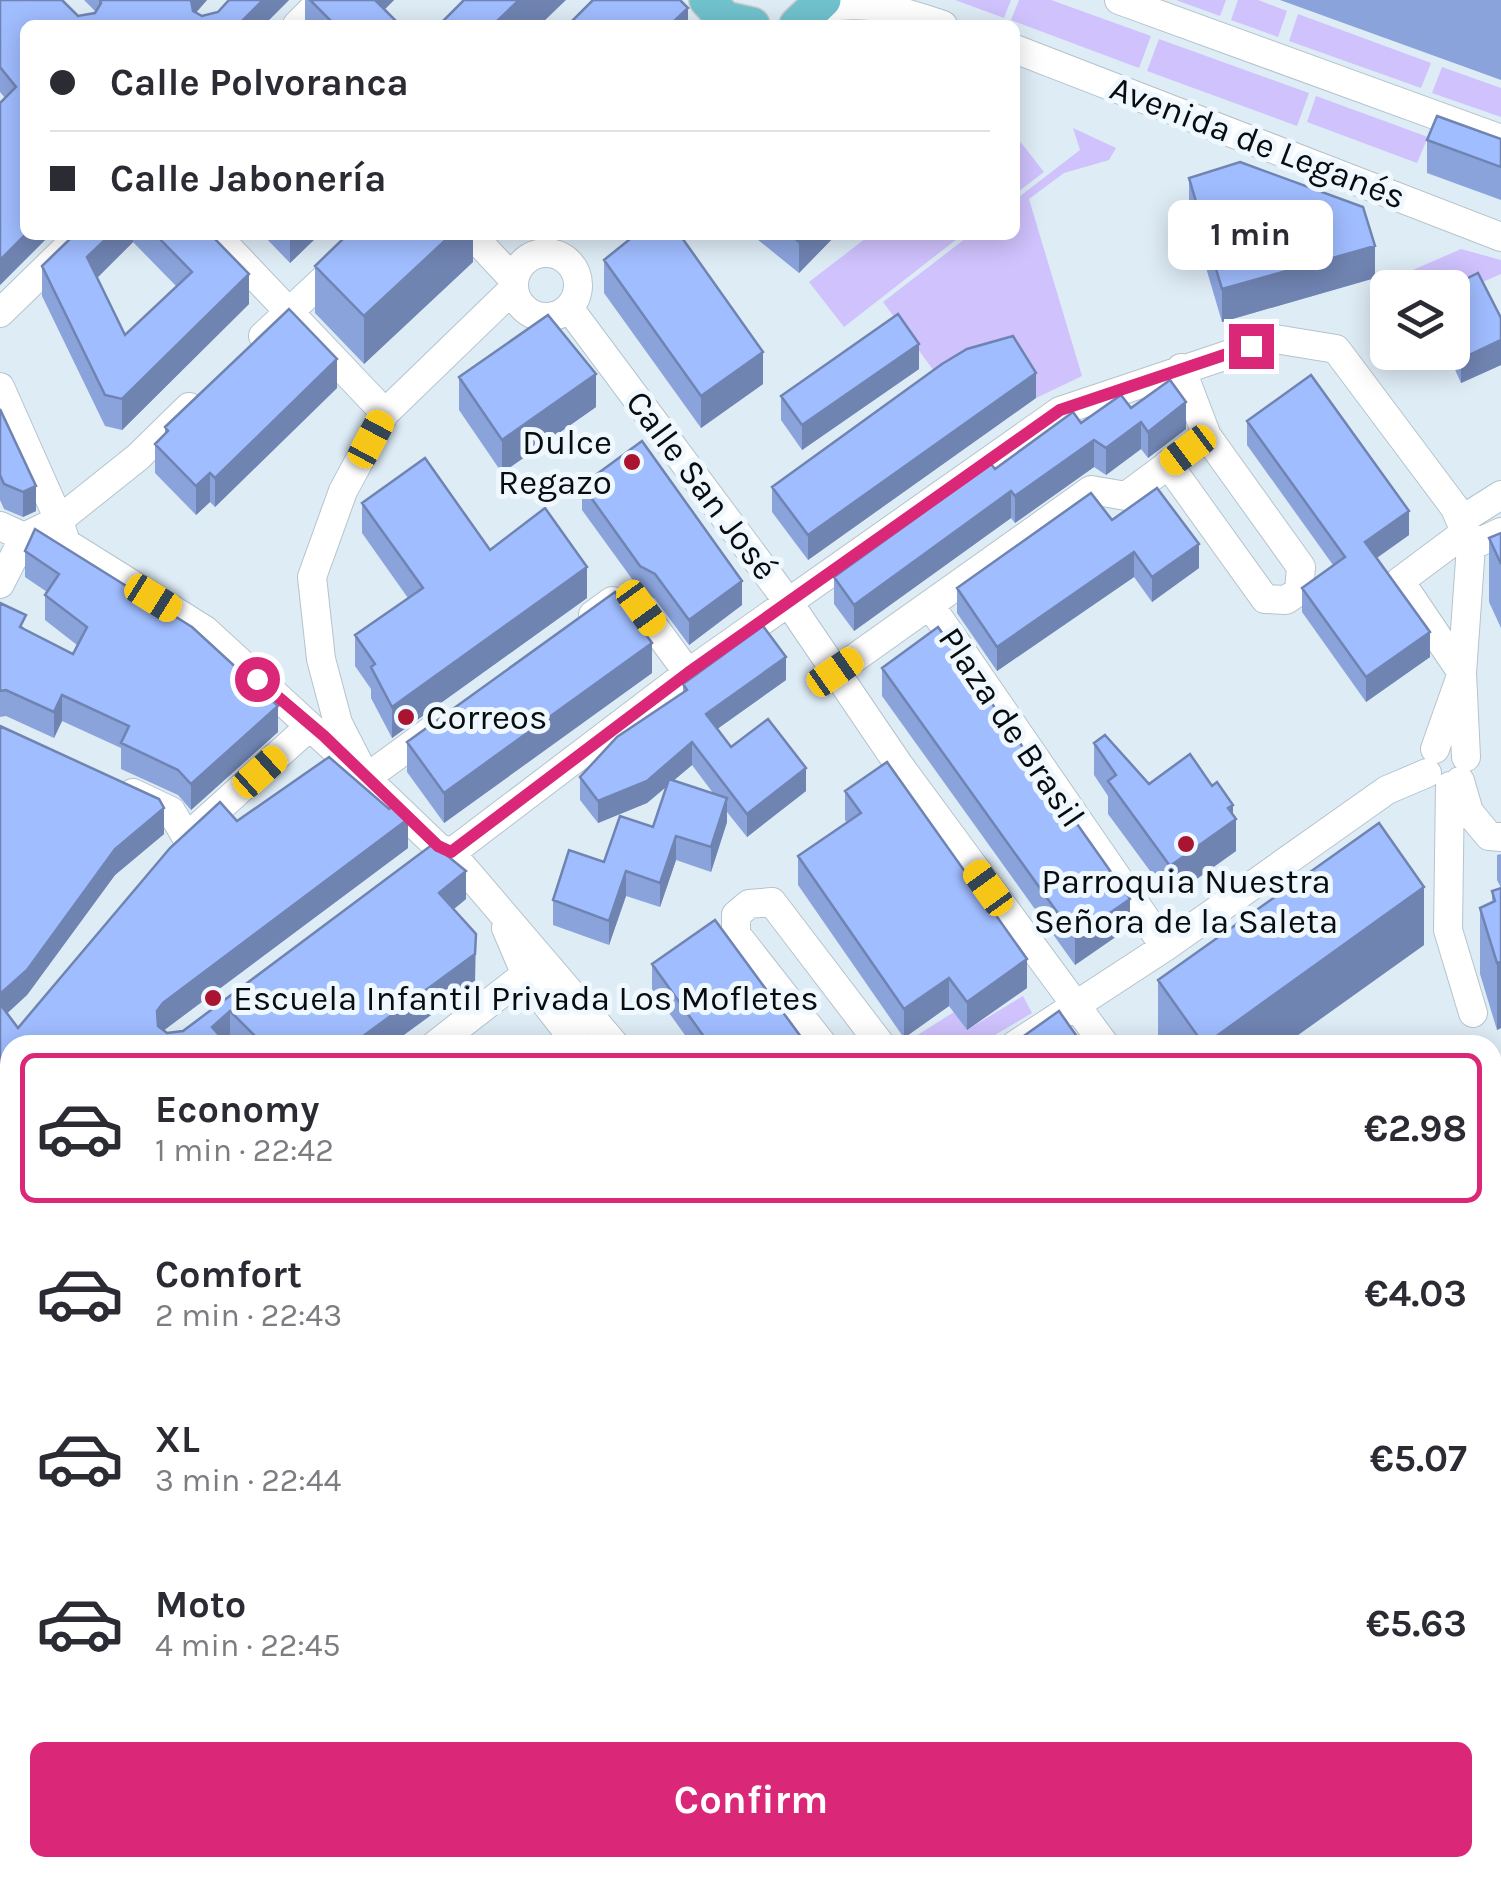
<!DOCTYPE html>
<meta charset="utf-8">
<style>
body{margin:0;font-family:Karla,sans-serif;background:#f7f7f7;color:#2b2b33;height:100vh;display:flex;flex-direction:column;font-size:38px;white-space:nowrap}
*{box-sizing:border-box;margin:0}
p{font-size:32px;color:#7c7c81}
.icon{flex:none;width:55px;height:55px;fill:none;stroke:currentColor;stroke-width:2;stroke-linecap:round;stroke-linejoin:round}
.map{position:relative;flex:1;overflow:hidden}
.panel{position:absolute;left:0px;top:1035px;width:1502px;height:842px;display:flex;flex-direction:column;background:#fff;border-radius:30px 30px 0 0;box-shadow:0 5px 25px #0003}
.panel>*{flex:none}
.top-card{position:absolute;left:20px;top:20px;width:1000px;height:220px;border-radius:15px;box-shadow:0 5px 25px #0003;display:grid;align-content:center;height:220px;padding:0 30px;background:#fff}
.buttons{position:absolute;left:1370px;top:270px;display:grid;gap:20px}
.buttons a{display:grid;place-items:center;width:100px;height:100px;border-radius:15px;background:#fff;box-shadow:0 5px 25px #0003;font-size:50px}
.end{position:absolute;width:45px;height:45px;margin:-22px;border:12px solid #db2777;background:#fff;box-shadow:0 0 0 5px #fff}
.from{border-radius:50%}
.bubble{position:absolute;height:70px;border-radius:15px;background:#fff;box-shadow:0 5px 25px #0003;font-size:32px;font-weight:700;line-height:70px;text-align:center}
.car{position:absolute;width:30px;height:60px;margin:-30px -15px;border-radius:12px;box-shadow:0 0 8px 2px #0007;background:linear-gradient(#f5c518 24%,#345 0 40%,#f5c518 0 76%,#345 0 86%,#f5c518 0)}
.top-card b{display:flex;align-items:center;gap:35px;height:95px;font-size:38px}
.top-card b+b{border-top:2px solid #e1e1e2}
.top-card i{width:25px;height:25px;background:#2b2b33}
ul{padding:18px 0 0;list-style:none}
li{display:flex;align-items:center;gap:30px;height:150px;margin:0 20px 15px;padding:0 10px;border:5px solid transparent;border-radius:15px}
li div{flex:1}
li b{display:block;font-size:38px}
li em{font-style:normal;font-weight:700}
li.current{border-color:#db2777}
li>.icon{width:90px;height:90px;stroke-width:1.5}
.action{display:flex;gap:20px;margin-top:auto;padding:20px 30px}
.action a{flex:1;height:115px;border-radius:15px;background:#db2777;color:#fff;font-size:40px;font-weight:700;line-height:115px;text-align:center}
.map>svg:first-child{display:block}
</style>
<div class="map">
<svg width="1501" height="1877" viewBox="0 0 1501 1877">
<rect width="100%" height="100%" fill="#deecf6"/>
<path fill="#cfc2fd" d="M955 0H1011L1004 18Z
M1019 0H1051L1151 36 1139 68 1011 20Z
M1176 0H1226L1220 16Z
M1238 0H1258L1287 11 1278 37 1231 20Z
M1298 14 1431 63 1421 88 1289 41Z
M1159 39 1309 93 1297 126 1147 71Z
M1442 67 1501 88V117L1432 93Z
M1316 96 1428 137 1417 163 1307 122Z
M1073 128 1116 148 1109 160 1064 173 1029 199 1082 376 1036 398 1013 361 940 379 883 302 970 235H1015V200L1080 150Z
M1015 135 1044 172 1015 194Z
M870 235H962L844 327 809 282Z
M1461 249 1501 260V274L1453 295 1452 288 1422 287 1413 270Z
M1023 996 1032 1013 978 1045H909L908 1041 954 1012 967 1030Z
M0 1747 10 1762 8 1806 0 1793Z"/>
<g fill="none" stroke-linecap="round" stroke-linejoin="round">
<g stroke="#b5c3cd" stroke-width="30">
<path id="minor" d="M1119 0 1501 139
M819 8C870 0 895 9 943 25
M297 25 322 0
M1015 49 1501 237
M216 235 385 413
M472 235 514 280
M514 285a32 32 0 1 1 64 0a32 32 0 1 1-64 0Z
M513 289 385 413 343 491 312 577 321 659 338 723 366 778 438 847 451 853 615 1045
M569 308 789 603 899 765 1105 1045
M0 313 80 235
M263 336 372 235
M0 387 59 520 138 457 189 407
M1168 464 1265 599 1286 600 1299 591 1301 567 1207 436
M1463 519 1501 495
M0 526 24 537 59 520 66 543 205 630 366 778 436 727
M1471 546 1501 532
M0 584 24 537
M930 605 1165 947
M593 615 612 601 641 609 688 673
M835 672 1091 490 1126 496 1207 436 1181 368
M1466 757 1462 673 1400 581 1467 531
M1460 781 1469 812 1489 836 1501 837
M1450 786 1448 930 1473 1013
M133 793 171 811 187 838
M195 830 309 727
M451 853 688 673 1060 411 1275 339 1336 349 1455 508 1471 546 1462 673 1435 749
M506 928 529 982 578 1045
M435 1045 539 964
M823 1045 736 934V915L749 904 772 902 881 1045
M1015 1045 1165 947 1387 790 1427 773
M1492 1216 1501 1217
M0 1348 10 1373
M1492 1423 1501 1415
M1492 1820 1501 1822
M0 1828 10 1847
M223 1868 226 1877
M634 1868 640 1877
M992 1868 998 1877
M1256 1868 1264 1877
M1292 1868 1300 1877
M180 1877 178 1869 184 1868"/>
</g>
<g stroke="#c9caca" stroke-width="38">
<path id="major" d="M707 0 725 19 752 25
M797 25 823 0"/>
</g>
<use href="#minor" stroke="#fff" stroke-width="28"/>
<use href="#major" stroke="#70c2cd" stroke-width="35"/>
</g>
<path fill="#8aa3db" fill-rule="evenodd" d="M0 0 78 16 96 12 84 0H207L196 13 202 16 218 12 229 0H289L264 25H25V235H50L0 285V103L5 98 0 92Z
M305 0H394L384 10 400 25H305Z
M1280 0H1501V80Z
M1501 139V200L1427 173V140Z
M1189 178 1375 278 1222 322 1189 210Z
M74 235H211L249 304 122 430 105 426 42 296V266ZM133 242 177 287 125 335 97 278Z
M263 235H319L290 263Z
M473 235V262L364 364 315 313V266Z
M752 235H836L799 273Z
M604 260 763 384 701 428 604 293Z
M1452 288 1501 318V365L1461 383 1447 352H1452Z
M919 369 802 450 781 420V396Z
M459 377 596 407 502 473 459 410Z
M337 388 215 507 210 502 196 515 155 473V444L165 434V427Z
M1036 398 808 560 772 512V487Z
M1131 408 1186 429 1148 458 1141 449 1106 475 1094 467 1015 523 1011 518 854 631 834 604V577L1081 423Z
M0 409 36 511 23 517 4 509 0 500Z
M1247 421 1409 535 1377 558 1430 657 1366 702 1302 612V588L1333 565 1247 445Z
M582 485 742 605 689 645 655 599 640 590 582 510Z
M362 503 490 550 587 598 392 738 371 698V689L355 666V635L408 598 362 533Z
M1112 520 1199 568 1152 602 1134 577 997 671 957 613V588Z
M35 529 278 732 191 810 178 795 121 769V748L62 721 54 738 6 716 0 717V603L26 630 73 654 77 645 45 620V595L47 592 25 577V551Z
M1501 533V628L1489 602V538Z
M882 668 1130 927 1075 965 882 696Z
M652 673 444 823 407 772V742Z
M786 680 717 729 731 747 806 791 747 837 727 812V822L711 872 676 860 660 907 626 896 609 945 553 925V900L653 827 666 787 647 803 598 823 580 800V777L683 693V684ZM692 765 713 793 673 781Z
M0 726 164 834 115 875 27 995 7 1013 18 1028 237 821 408 848 164 1030 167 1033 183 1031 466 899 454 909 475 983 390 1045H236L230 1039 226 1043 10 1045V1152L0 1153Z
M1094 743 1149 784 1233 815 1236 851 1170 898 1108 814V796L1094 775Z
M845 791 1027 988 967 1030 949 1006 904 1038 798 885V856L847 823 845 820Z
M1501 854V1028L1497 1030 1480 974V908L1492 902V891L1501 888 1497 880V855Z
M1424 945 1284 1045H1163L1158 1038V980Z
M652 964 807 1045H692L652 989Z
M1492 1072 1501 1073V1193L1492 1192Z
M10 1160V1319L0 1293V1161Z
M1492 1219 1501 1221V1316L1492 1315Z
M1501 1461V1530L1492 1528V1484Z
M10 1608V1676L0 1680V1611Z
M1492 1665 1501 1667V1792L1492 1791Z
M10 1684V1762L0 1744V1687Z
M0 1828 10 1868H161L139 1877H0Z
M357 1868H607L613 1877H340V1874Z
M654 1868H958V1872L949 1877H660Z
M1011 1868H1184V1873L1217 1877H1011Z
M1356 1868H1492L1501 1877H1356Z"/>
<path fill="#7084b2" d="M189 0H207L189 20Z
M263 0H289L264 25H238Z
M362 0H394L369 25Z
M519 0H566L540 25H493Z
M688 8V25H670Z
M25 235H50L0 285V260Z
M110 235H133V242L87 288V257Z
M290 235H319L290 263Z
M451 235H473V262L364 364V316Z
M805 235H836L799 273V242Z
M1375 246V278L1222 322V289Z
M249 274V304L122 430V399Z
M1501 340V365L1461 383V359Z
M919 344V369L802 450V425Z
M763 352V384L701 428V396Z
M337 359V388L215 507V478Z
M1036 373V398L808 560V535Z
M596 374V407L502 473V440Z
M1186 402V429L1148 458V432Z
M1141 422V449L1106 475V448Z
M1094 440V467L1015 523V496Z
M210 473V502L196 515V486Z
M36 486V511L23 517V492Z
M1011 491V518L854 631V605Z
M1409 511V535L1365 566V542Z
M1199 544V568L1152 602V577Z
M1134 552V577L997 671V647Z
M587 567V598L392 738V707Z
M742 581V605L689 645V620Z
M1430 632V657L1366 702V677Z
M652 643V673L444 823V793Z
M786 657V680L706 737V714Z
M62 695V721L54 738V712Z
M278 706V732L191 810V784Z
M692 742V765L647 803 598 823V801Z
M806 768V791L747 837V814Z
M727 798V822L711 872V847Z
M1233 805V821L1236 819V851L1170 898V866Z
M164 808V834L115 875 27 995 0 1020V994L115 849Z
M408 819V848L163 1031 157 1039V1011L163 1003Z
M676 836V860L660 907V883Z
M466 871V899L439 921V893Z
M626 871V896L609 945V921Z
M1424 887V945L1284 1045H1204Z
M1130 899V927L1075 965V937Z
M476 934 475 983 390 1045H351Z
M1027 959V988L967 1030V1002Z
M1501 962V1028L1497 1030V963Z
M949 978V1006L904 1038V1009Z
M230 1011V1039L224 1045 212 1027Z
M10 1529V1557L0 1562V1533Z
M9 1647V1676L0 1680V1651Z
M2 1853V1877H0V1860Z
M92 1868H161L139 1877H69Z
M432 1868H459V1877H409Z
M892 1868H958V1872L949 1877H892Z"/>
<path fill="#a0bdff" stroke="#7084b2" stroke-width="2.5" d="M0 0H62L78 16 95 13 101 3 100 0H191L193 11 202 16 218 12 229 0H263L238 25H25V235L0 260V103L16 87 0 67Z
M310 0H375L400 25H335Z
M464 0H519L493 25H439Z
M593 0H680L688 8 670 25H568Z
M1437 116 1501 139V167L1427 140Z
M1240 162 1363 207 1375 246 1222 289 1189 178Z
M74 235H110L87 257 125 335 192 272 156 235H211L249 274 122 399 105 395 42 266Z
M347 235H451L364 316 315 266Z
M635 235H680L763 352 701 396 604 260Z
M791 235H805L799 242Z
M1478 273 1501 318V340L1461 359 1452 340V288H1448Z
M289 309 337 359 215 478 210 473 196 486 155 444 168 431 165 427Z
M898 314 919 344 802 425 781 396Z
M548 315 596 374 502 440 459 377Z
M1013 336 1036 373 808 535 772 487 942 364 967 349Z
M1311 375 1409 511 1365 542 1430 632 1366 677 1302 588 1345 557 1247 421Z
M1170 380 1186 402 1148 432 1141 422 1106 448 1094 440 1015 496 1011 491 854 605 834 577 991 464 995 469 1073 412 1081 423 1121 395 1131 408Z
M0 409 36 486 23 492 4 484 0 475Z
M642 441 742 581 689 620 655 574 640 566 582 485Z
M425 458 490 550 545 508 587 567 392 707 371 667 375 664 355 635 423 588 362 503Z
M1157 488 1199 544 1152 577 1134 552 997 647 957 588 1091 493 1112 520Z
M35 529 192 627 278 706 191 784 178 770 121 743 129 726 62 695 54 712 6 690 0 691V603L26 615 20 627 73 654 87 627 45 595 59 574 25 551Z
M1501 533V564L1489 538Z
M615 592 652 643 444 793 407 742Z
M763 626 786 657 706 714 731 747 768 719 806 768 747 814 692 742 647 781 598 801 580 777 617 737 687 690 683 684Z
M938 627 1130 899 1075 937 882 668Z
M0 726 159 799 164 808 115 849 27 970 0 994Z
M1105 735 1149 784 1190 754 1212 786 1217 782 1233 805 1228 808 1236 819 1170 866 1108 781 1116 775 1094 743Z
M329 757 389 809 393 806 408 819 163 1003 157 1011 158 1026 167 1033 183 1031 433 844 466 871 439 893 476 934 475 954 351 1045H264L230 1011 212 1027 228 1045H10V1123L0 1124V1004L18 1028 170 848 220 802 237 821Z
M887 762 1027 959 967 1002 949 978 904 1009 798 856 861 813 845 791Z
M669 779 727 798 711 847 676 836 660 883 626 871 609 921 553 900 569 850 604 862 620 816 653 827Z
M1379 823 1424 887 1204 1045 1158 980Z
M1501 888V962L1497 963 1480 908 1495 901 1492 891Z
M715 920 807 1045H710L652 964Z
M1059 1011 1083 1045H1011Z
M1492 1072 1501 1073V1147L1492 1145Z
M10 1160V1291L0 1265V1161Z
M1492 1219 1501 1221V1292L1492 1290Z
M0 1378 10 1402V1529L0 1533Z
M1501 1461V1506L1492 1503V1484L1496 1462Z
M10 1608V1648L0 1651V1611Z
M1492 1665 1501 1667V1745L1492 1743Z
M10 1684V1734L0 1716V1687Z
M0 1828 5 1835 10 1854V1868H92L69 1877H12L2 1853 0 1860Z
M1492 1858 1501 1860V1877H1415L1417 1868H1492Z
M188 1868H218L221 1877H164Z
M357 1868H432L409 1877H343L340 1874Z
M465 1868H607L613 1877H533L531 1874 526 1877H469Z
M1211 1870 1217 1877H1138Z"/>
<g fill="none" stroke-linecap="round" stroke-linejoin="round">
<path stroke="#db2777" stroke-width="12" d="M257 679 324 736 438 846 451 852 688 673 1060 410 1251 346"/>
</g>
<g fill="#aa1431" stroke="#f0f8ff" stroke-width="4">
<circle cx="632" cy="462" r="10"/>
<circle cx="406" cy="717" r="10"/>
<circle cx="1186" cy="844" r="10"/>
<circle cx="213" cy="998" r="10"/>
</g>
<g text-anchor="middle" stroke-width="10" stroke-linejoin="round" paint-order="stroke">
<g font-size="35" fill="#080d10" stroke="#f0f8ff">
<text transform="translate(1258 142) rotate(21)" y="12">Avenida de Leganés</text>
<text transform="translate(702 485) rotate(53)" y="12">Calle San José</text>
<text transform="translate(1012 727) rotate(56)" y="12">Plaza de Brasil</text>
</g>
<g font-size="35" fill="#080d10" stroke="#f0f8ff" text-anchor="start">
<text x="612" y="454" text-anchor="end">Dulce<tspan x="612" dy="40">Regazo</tspan></text>
<text x="426" y="729">Correos</text>
<text x="1186" y="893" text-anchor="middle">Parroquia Nuestra<tspan x="1186" dy="40">Señora de la Saleta</tspan></text>
<text x="233" y="1010">Escuela Infantil Privada Los Mofletes</text>
</g>
</g>
</svg>
<div class="buttons">
<a><svg class="icon" aria-label="layers" viewBox="0 0 24 24"><path d="M12 4l9 5-9 5-9-5zM3 14l9 5 9-5"/></svg></a>
</div>
<i class="end from" style="left:257px;top:679px"></i>
<i class="end" style="left:1251px;top:346px"></i>
<div class="bubble" style="left:1168px;top:200px;width:165px">1 min</div>
<i class="car" style="left:371px;top:439px;rotate:28deg"></i>
<i class="car" style="left:1188px;top:450px;rotate:233deg"></i>
<i class="car" style="left:153px;top:598px;rotate:122deg"></i>
<i class="car" style="left:641px;top:608px;rotate:144deg"></i>
<i class="car" style="left:835px;top:672px;rotate:55deg"></i>
<i class="car" style="left:260px;top:772px;rotate:48deg"></i>
<i class="car" style="left:988px;top:888px;rotate:324deg"></i>
<div class="top-card">
<b><i class="from"></i>Calle Polvoranca</b>
<b><i></i>Calle Jabonería</b>
</div>
<section class="panel">
<ul>
<li class="current"><svg class="icon" aria-label="car" viewBox="0 0 24 24"><path d="M5 17H2v-5l4-1 3-4h7l3 4 3 1v5h-3M9 17h6M6 11h13"/><circle cx="7" cy="17" r="2"/><circle cx="17" cy="17" r="2"/></svg><div><b>Economy</b><p>1 min · 22:42</p></div><em>€2.98</em></li>
<li><svg class="icon" aria-label="car" viewBox="0 0 24 24"><path d="M5 17H2v-5l4-1 3-4h7l3 4 3 1v5h-3M9 17h6M6 11h13"/><circle cx="7" cy="17" r="2"/><circle cx="17" cy="17" r="2"/></svg><div><b>Comfort</b><p>2 min · 22:43</p></div><em>€4.03</em></li>
<li><svg class="icon" aria-label="car" viewBox="0 0 24 24"><path d="M5 17H2v-5l4-1 3-4h7l3 4 3 1v5h-3M9 17h6M6 11h13"/><circle cx="7" cy="17" r="2"/><circle cx="17" cy="17" r="2"/></svg><div><b>XL</b><p>3 min · 22:44</p></div><em>€5.07</em></li>
<li><svg class="icon" aria-label="car" viewBox="0 0 24 24"><path d="M5 17H2v-5l4-1 3-4h7l3 4 3 1v5h-3M9 17h6M6 11h13"/><circle cx="7" cy="17" r="2"/><circle cx="17" cy="17" r="2"/></svg><div><b>Moto</b><p>4 min · 22:45</p></div><em>€5.63</em></li>
</ul>
<div class="action"><a>Confirm</a></div>
</section>
</div>
